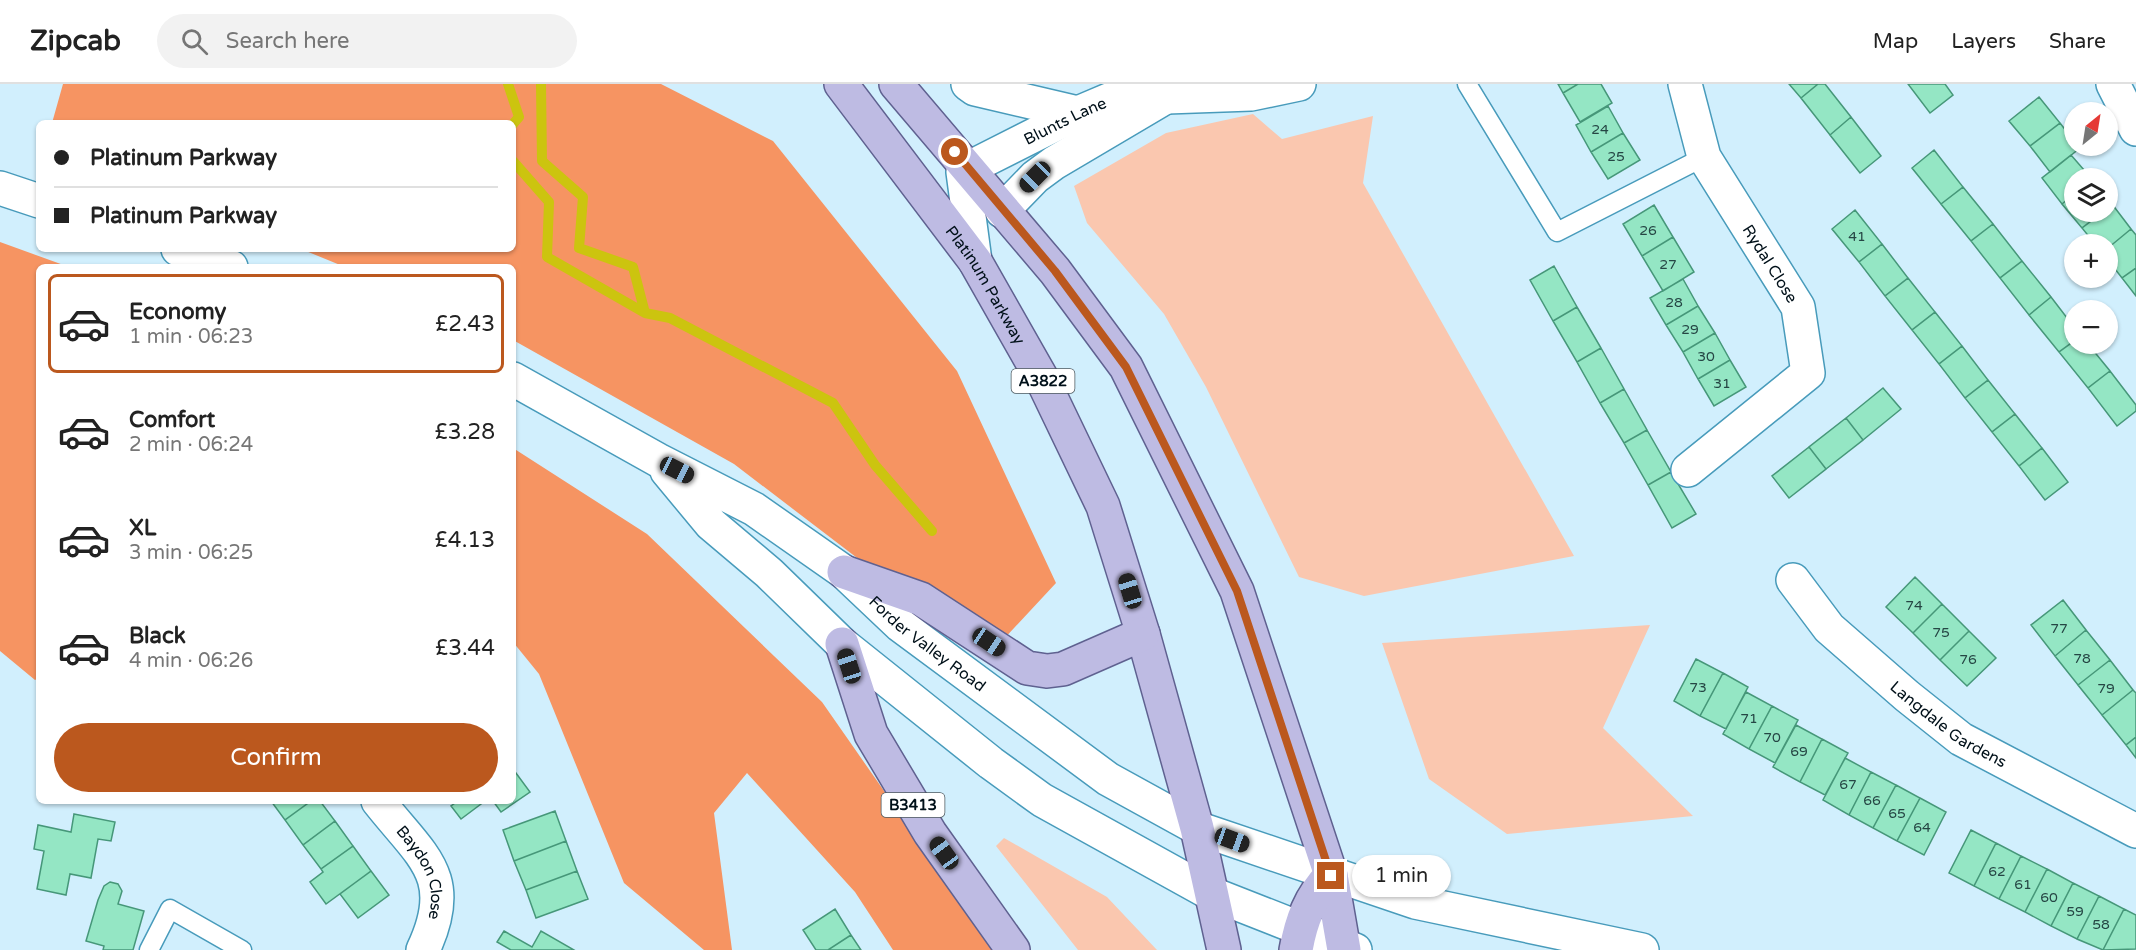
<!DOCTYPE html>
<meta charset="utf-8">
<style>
body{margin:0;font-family:"Varela Round",sans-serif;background:#f2f2f2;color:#222;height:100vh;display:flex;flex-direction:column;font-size:22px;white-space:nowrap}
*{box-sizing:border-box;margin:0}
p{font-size:20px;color:#767676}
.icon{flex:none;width:33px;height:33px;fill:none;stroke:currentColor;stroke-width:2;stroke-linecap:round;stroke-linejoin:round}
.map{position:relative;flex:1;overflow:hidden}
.details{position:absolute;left:36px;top:180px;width:480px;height:540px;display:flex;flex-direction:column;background:#fff;border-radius:9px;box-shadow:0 2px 4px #0004}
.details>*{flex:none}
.banner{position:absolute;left:36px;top:36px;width:480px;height:132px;border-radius:9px;box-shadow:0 2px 4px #0004;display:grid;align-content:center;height:132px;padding:0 18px;background:#fff}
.needle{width:39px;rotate:30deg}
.fabs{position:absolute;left:2064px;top:18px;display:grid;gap:12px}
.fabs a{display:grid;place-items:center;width:54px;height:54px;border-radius:50%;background:#fff;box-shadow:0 2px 4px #0004;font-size:30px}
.end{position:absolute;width:27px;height:27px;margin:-14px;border:8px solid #bb581e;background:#fff;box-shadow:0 0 0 3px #fff}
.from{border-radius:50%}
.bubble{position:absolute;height:42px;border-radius:21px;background:#fff;box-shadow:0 2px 4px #0004;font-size:20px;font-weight:600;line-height:42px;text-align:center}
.car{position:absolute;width:18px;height:36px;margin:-18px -9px;border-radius:8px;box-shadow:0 0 4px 2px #0007;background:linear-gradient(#222 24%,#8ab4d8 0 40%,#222 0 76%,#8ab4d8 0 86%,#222 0)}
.banner b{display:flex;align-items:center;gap:21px;height:57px;font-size:22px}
.banner b+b{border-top:2px solid #e0e0e0}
.banner i{width:15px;height:15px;background:#222}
ul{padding:10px 0 0;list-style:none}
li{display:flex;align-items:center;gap:18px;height:99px;margin:0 12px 9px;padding:0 6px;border:3px solid transparent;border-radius:9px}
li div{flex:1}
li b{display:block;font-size:22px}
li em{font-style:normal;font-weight:600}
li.on{border-color:#bb581e}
li>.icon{width:54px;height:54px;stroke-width:1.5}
.primary-button{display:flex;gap:12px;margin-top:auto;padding:12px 18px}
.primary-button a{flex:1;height:69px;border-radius:36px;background:#bb581e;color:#fff;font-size:24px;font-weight:600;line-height:69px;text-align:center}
header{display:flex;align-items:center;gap:36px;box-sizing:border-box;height:84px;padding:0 30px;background:#fff;border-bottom:2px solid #e0e0e0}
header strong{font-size:28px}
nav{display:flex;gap:33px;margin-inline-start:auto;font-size:21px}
.search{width:420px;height:54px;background:#f2f2f2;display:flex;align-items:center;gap:15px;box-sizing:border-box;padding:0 21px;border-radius:33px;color:#767676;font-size:22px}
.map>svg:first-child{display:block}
</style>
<header>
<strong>Zipcab</strong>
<div class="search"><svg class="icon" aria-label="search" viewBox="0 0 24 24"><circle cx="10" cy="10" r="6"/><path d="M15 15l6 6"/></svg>Search here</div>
<nav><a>Map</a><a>Layers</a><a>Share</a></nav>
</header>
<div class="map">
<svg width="2136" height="866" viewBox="0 0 2136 866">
<rect width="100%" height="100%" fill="#d1effd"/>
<path fill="#fac7af" d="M1253 30 1282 55 1373 32 1363 99 1574 472 1364 512 1299 493 1206 303 1164 230 1087 139 1074 102 1166 49Z
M1650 541 1603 644 1693 732 1507 750 1429 695 1382 559Z
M1004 754 1107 813 1157 866H1078L996 762Z"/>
<path fill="#f69462" d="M63 0H661L773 57 957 287 1056 499 987 573 734 380 513 256V183H345L301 165H513V39H52Z
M0 158 69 183H39V594L35 596 0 567Z
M513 364 647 450 822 618 995 866H893L855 808 747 689 714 729 732 866H704L624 799 539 590 513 558Z"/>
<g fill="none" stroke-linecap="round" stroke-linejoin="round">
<path stroke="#ccc40f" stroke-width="10" d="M508 0 519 33 513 40
M541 0 542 77 583 113 579 164 633 183 645 229
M513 77 549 118 547 173 645 229 670 234 833 319 875 381 932 447"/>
</g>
<path fill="#94e6c4" stroke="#469779" stroke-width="1.5" d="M1558 0H1578L1563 9Z
M1578 0H1601L1612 19 1580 38 1563 9Z
M1789 0H1818L1801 14Z
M1818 0H1825L1851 33 1830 51 1801 14Z
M1908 0H1945L1953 11 1930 29Z
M2039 13 2060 39 2030 62 2009 37Z
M1608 22 1623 49 1591 68 1576 41Z
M1851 33 1881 72 1860 89 1830 51Z
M2060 39 2074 57V62L2080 64 2050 88 2030 62Z
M1623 49 1640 76 1608 95 1591 68Z
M1934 66 1963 103 1941 120 1912 84Z
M2071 71 2091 94H2074V110L2062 120 2042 94Z
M1963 103 1993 140 1971 157 1941 120Z
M2074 110V128H2103L2082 144 2062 120Z
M2112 120 2131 145 2108 164V160H2095L2082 144 2103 128H2108Z
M1654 121 1673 153 1642 172 1623 140Z
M1855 126 1882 160 1859 178 1832 145Z
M1993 140 2022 177 2000 194 1971 157Z
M2131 145 2136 151V184L2122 194 2108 176V164Z
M1673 153 1694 188 1663 207 1642 172Z
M1882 160 1908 194 1885 212 1859 178Z
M2022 177 2051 213 2029 231 2000 194Z
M1554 182 1577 223 1553 237 1530 196Z
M2136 184V212L2122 194Z
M1908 194 1935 228 1912 246 1885 212Z
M1683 195 1698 222 1666 241 1650 214Z
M2051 213 2074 243V257L2059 268 2029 231Z
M1698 222 1715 249 1683 268 1666 241Z
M1577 223 1601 264 1577 278 1553 237Z
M1935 228 1962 262 1939 280 1912 246Z
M1715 249 1730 276 1698 295 1683 268Z
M2074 257V260H2088L2110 287 2088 304 2059 268Z
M1962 262 1988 296 1965 314 1939 280Z
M1601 264 1624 305 1600 319 1577 278Z
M1730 276 1746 303 1714 322 1698 295Z
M2110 287 2136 321V327L2117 342 2088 304Z
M1988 296 2015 330 1992 348 1965 314Z
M1883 304 1901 325 1863 356 1846 334Z
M1624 305 1647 346 1624 359 1600 319Z
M2015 330 2042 364 2019 382 1992 348Z
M1846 334 1863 356 1826 385 1809 363Z
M1647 346 1671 388 1648 401 1624 359Z
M1809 363 1826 385 1789 414 1772 392Z
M2042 364 2068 398 2045 416 2019 382Z
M1671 388 1696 430 1672 444 1648 401Z
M1915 493 1942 520 1913 549 1886 523Z
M2063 516 2086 546 2055 572 2031 541Z
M1942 520 1969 547 1940 576 1913 549Z
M2086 546 2110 576 2078 601 2055 572Z
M1969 547 1996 574 1967 602 1940 576Z
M1696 575 1723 589 1700 632 1674 617Z
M2110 576 2133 606 2102 631 2078 601Z
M1723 589 1748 603 1726 645 1700 632Z
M2133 606 2136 609V653L2126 661 2102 631Z
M1746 608 1772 622 1749 665 1723 650Z
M1772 622 1798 636 1775 679 1749 665Z
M1796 641 1822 655 1800 698 1773 683Z
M2136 653V674L2126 661Z
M1822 655 1848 669 1825 711 1800 698Z
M1845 674 1871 688 1849 731 1823 716Z
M513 685 530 708 501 728 493 717H513Z
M1871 688 1896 701 1873 744 1849 731Z
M1896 701 1920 714 1897 757 1873 744Z
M1920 714 1946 728 1924 771 1897 757Z
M271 717H311L285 736Z
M311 717H320L335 737 303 761 285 736Z
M458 717H485L461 735 451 722Z
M555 727 566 757 514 777 503 746Z
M74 730 115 738 111 757 98 755 91 794 70 790 66 811 37 805 44 767 34 765 38 741 71 748Z
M335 737 353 762 321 785 303 761Z
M1971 746 1996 759 1974 802 1949 789Z
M566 757 577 787 526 806 514 777Z
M1996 759 2021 772 1999 815 1974 802Z
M353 762 371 787 326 820 310 798 323 788 321 785Z
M2021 772 2047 785 2025 828 1999 815Z
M2047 785 2073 799 2051 842 2025 828Z
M371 787 389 811 358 834 340 810Z
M577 787 588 815 536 834 526 806Z
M110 798 118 800 122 807 118 820 144 827 133 866H103L104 862 86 857 98 816 104 802Z
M2073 799 2099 812 2077 855 2051 842Z
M2099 812 2124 825 2103 866 2077 855Z
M835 825 851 851 828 866H816L803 846Z
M2124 825 2136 831V865L2103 866Z
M504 847 532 863 541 847 574 866H511L497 858Z
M851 851 861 866H828Z"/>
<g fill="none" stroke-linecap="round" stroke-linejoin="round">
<g stroke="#489bbb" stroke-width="21">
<path id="service" d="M1467 0 1557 148 1704 73
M149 866 170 825 242 866"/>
</g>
<g stroke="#489bbb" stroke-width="36">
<g id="minor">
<path d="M968 0 975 5 1078 29"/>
<path id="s1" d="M1685 0 1704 73 1798 223 1808 289 1688 386"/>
<path d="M2113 0 2136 45"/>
<path d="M1002 127 1035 93 1054 79 1164 14"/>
<path id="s2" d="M975 177 963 88 969 84 1078 29 1111 15 1251 10 1299 0"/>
<path id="s3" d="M1793 496 1829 544 1907 612 1961 655 2136 747"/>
<path id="s4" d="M378 717C422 773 458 792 423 866"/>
</g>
</g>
<g stroke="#489bbb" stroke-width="36">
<g id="secondary">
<path d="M0 104 39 117"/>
<path d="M178 165 231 183"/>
<path id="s5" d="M513 295 658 376 754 425 844 488 900 541 1108 695 1197 744 1415 818 1642 866"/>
<path d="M667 387 711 440 769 489 842 560 991 679 1042 716 1210 809 1355 866"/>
</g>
</g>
<g stroke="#5f6190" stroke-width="36">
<g id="primary">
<path id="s6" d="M841 0 975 177 1042 295 1103 422 1143 550 1197 744 1224 866"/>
<path d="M896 0 1055 187 1126 283 1237 507 1331 791 1344 866"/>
<path d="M844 488 921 515 1027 584 1047 587 1063 585 1143 550"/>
<path d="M842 560 871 650 930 749 1013 866"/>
<path d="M1296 866C1301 837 1310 813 1331 791"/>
</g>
</g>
<use href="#service" stroke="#fff" stroke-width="18"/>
<use href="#minor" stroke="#fff" stroke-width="33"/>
<use href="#secondary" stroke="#fff" stroke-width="33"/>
<use href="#primary" stroke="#bebbe3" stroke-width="33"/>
</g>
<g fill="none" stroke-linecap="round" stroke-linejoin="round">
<path stroke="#bb581e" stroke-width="8" d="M955 68 1055 187 1126 283 1237 507 1331 792"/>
</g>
<g text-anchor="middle" stroke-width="4.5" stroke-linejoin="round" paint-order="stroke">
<g font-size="14" fill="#254644">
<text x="1600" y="50">24</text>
<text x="1616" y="77">25</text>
<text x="1648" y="151">26</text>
<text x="1857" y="157">41</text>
<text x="1668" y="185">27</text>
<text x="1674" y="223">28</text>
<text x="1690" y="250">29</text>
<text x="1706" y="277">30</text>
<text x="1722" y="304">31</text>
<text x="1914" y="526">74</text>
<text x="2059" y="549">77</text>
<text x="1941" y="553">75</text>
<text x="2082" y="579">78</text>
<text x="1968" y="580">76</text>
<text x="1698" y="608">73</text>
<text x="2106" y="609">79</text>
<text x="1749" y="639">71</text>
<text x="1772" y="658">70</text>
<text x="1799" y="672">69</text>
<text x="1848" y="705">67</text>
<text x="1872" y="721">66</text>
<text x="1897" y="734">65</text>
<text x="1922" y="748">64</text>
<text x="1997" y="792">62</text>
<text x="2023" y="805">61</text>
<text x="2049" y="818">60</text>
<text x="2075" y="832">59</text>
<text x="2101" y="845">58</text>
</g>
<g fill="#fff" stroke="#4c585e" stroke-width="1.5">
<rect x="1011.5" y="285" width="63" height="24" rx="4.5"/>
<rect x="881.5" y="709" width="63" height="24" rx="4.5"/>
</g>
<g font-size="15" font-weight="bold" fill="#001019">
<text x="1043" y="302">A3822</text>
<text x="913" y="726">B3413</text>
</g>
<g font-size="16" fill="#001019" stroke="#fff">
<text dy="6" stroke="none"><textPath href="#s2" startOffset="204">Blunts Lane</textPath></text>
<text dy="6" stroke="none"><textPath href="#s1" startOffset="201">Rydal Close</textPath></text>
<text dy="6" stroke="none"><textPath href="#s6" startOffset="248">Platinum Parkway</textPath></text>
<text dy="6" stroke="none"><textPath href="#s5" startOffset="494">Forder Valley Road</textPath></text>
<text dy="6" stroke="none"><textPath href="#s3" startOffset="214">Langdale Gardens</textPath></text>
<text dy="6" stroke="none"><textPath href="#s4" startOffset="86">Baydon Close</textPath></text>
</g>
</g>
</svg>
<div class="fabs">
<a><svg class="needle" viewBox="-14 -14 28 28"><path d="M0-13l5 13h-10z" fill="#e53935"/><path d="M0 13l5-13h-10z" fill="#767676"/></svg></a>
<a><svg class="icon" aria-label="layers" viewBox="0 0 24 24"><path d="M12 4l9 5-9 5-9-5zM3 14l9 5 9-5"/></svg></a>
<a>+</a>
<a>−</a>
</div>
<i class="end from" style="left:955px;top:68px"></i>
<i class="end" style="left:1331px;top:792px"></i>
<div class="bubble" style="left:1352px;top:771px;width:99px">1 min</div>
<i class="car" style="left:1035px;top:93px;rotate:225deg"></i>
<i class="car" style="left:677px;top:386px;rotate:117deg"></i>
<i class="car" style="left:1130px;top:507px;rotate:343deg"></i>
<i class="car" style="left:989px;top:558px;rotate:124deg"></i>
<i class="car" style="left:849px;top:582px;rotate:342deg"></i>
<i class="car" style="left:1232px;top:756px;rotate:110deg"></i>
<i class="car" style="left:944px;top:769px;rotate:324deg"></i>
<div class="banner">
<b><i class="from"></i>Platinum Parkway</b>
<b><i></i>Platinum Parkway</b>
</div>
<section class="details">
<ul>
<li class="on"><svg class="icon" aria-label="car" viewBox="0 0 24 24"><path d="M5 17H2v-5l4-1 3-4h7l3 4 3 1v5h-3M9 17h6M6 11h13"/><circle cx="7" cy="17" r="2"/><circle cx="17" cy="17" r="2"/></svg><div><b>Economy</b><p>1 min · 06:23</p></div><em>£2.43</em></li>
<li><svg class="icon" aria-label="car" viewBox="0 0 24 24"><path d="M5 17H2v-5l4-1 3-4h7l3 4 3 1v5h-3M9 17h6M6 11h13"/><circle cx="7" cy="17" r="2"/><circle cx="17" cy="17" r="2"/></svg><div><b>Comfort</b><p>2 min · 06:24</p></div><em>£3.28</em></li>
<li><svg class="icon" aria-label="car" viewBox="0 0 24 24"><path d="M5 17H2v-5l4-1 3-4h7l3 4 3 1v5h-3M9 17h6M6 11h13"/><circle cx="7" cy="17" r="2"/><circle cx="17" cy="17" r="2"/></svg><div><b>XL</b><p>3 min · 06:25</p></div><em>£4.13</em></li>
<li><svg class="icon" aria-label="car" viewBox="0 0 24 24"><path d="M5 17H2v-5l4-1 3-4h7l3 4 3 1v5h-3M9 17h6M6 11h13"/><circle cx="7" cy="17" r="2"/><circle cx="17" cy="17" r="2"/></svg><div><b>Black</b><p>4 min · 06:26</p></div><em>£3.44</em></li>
</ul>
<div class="primary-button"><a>Confirm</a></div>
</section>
</div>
